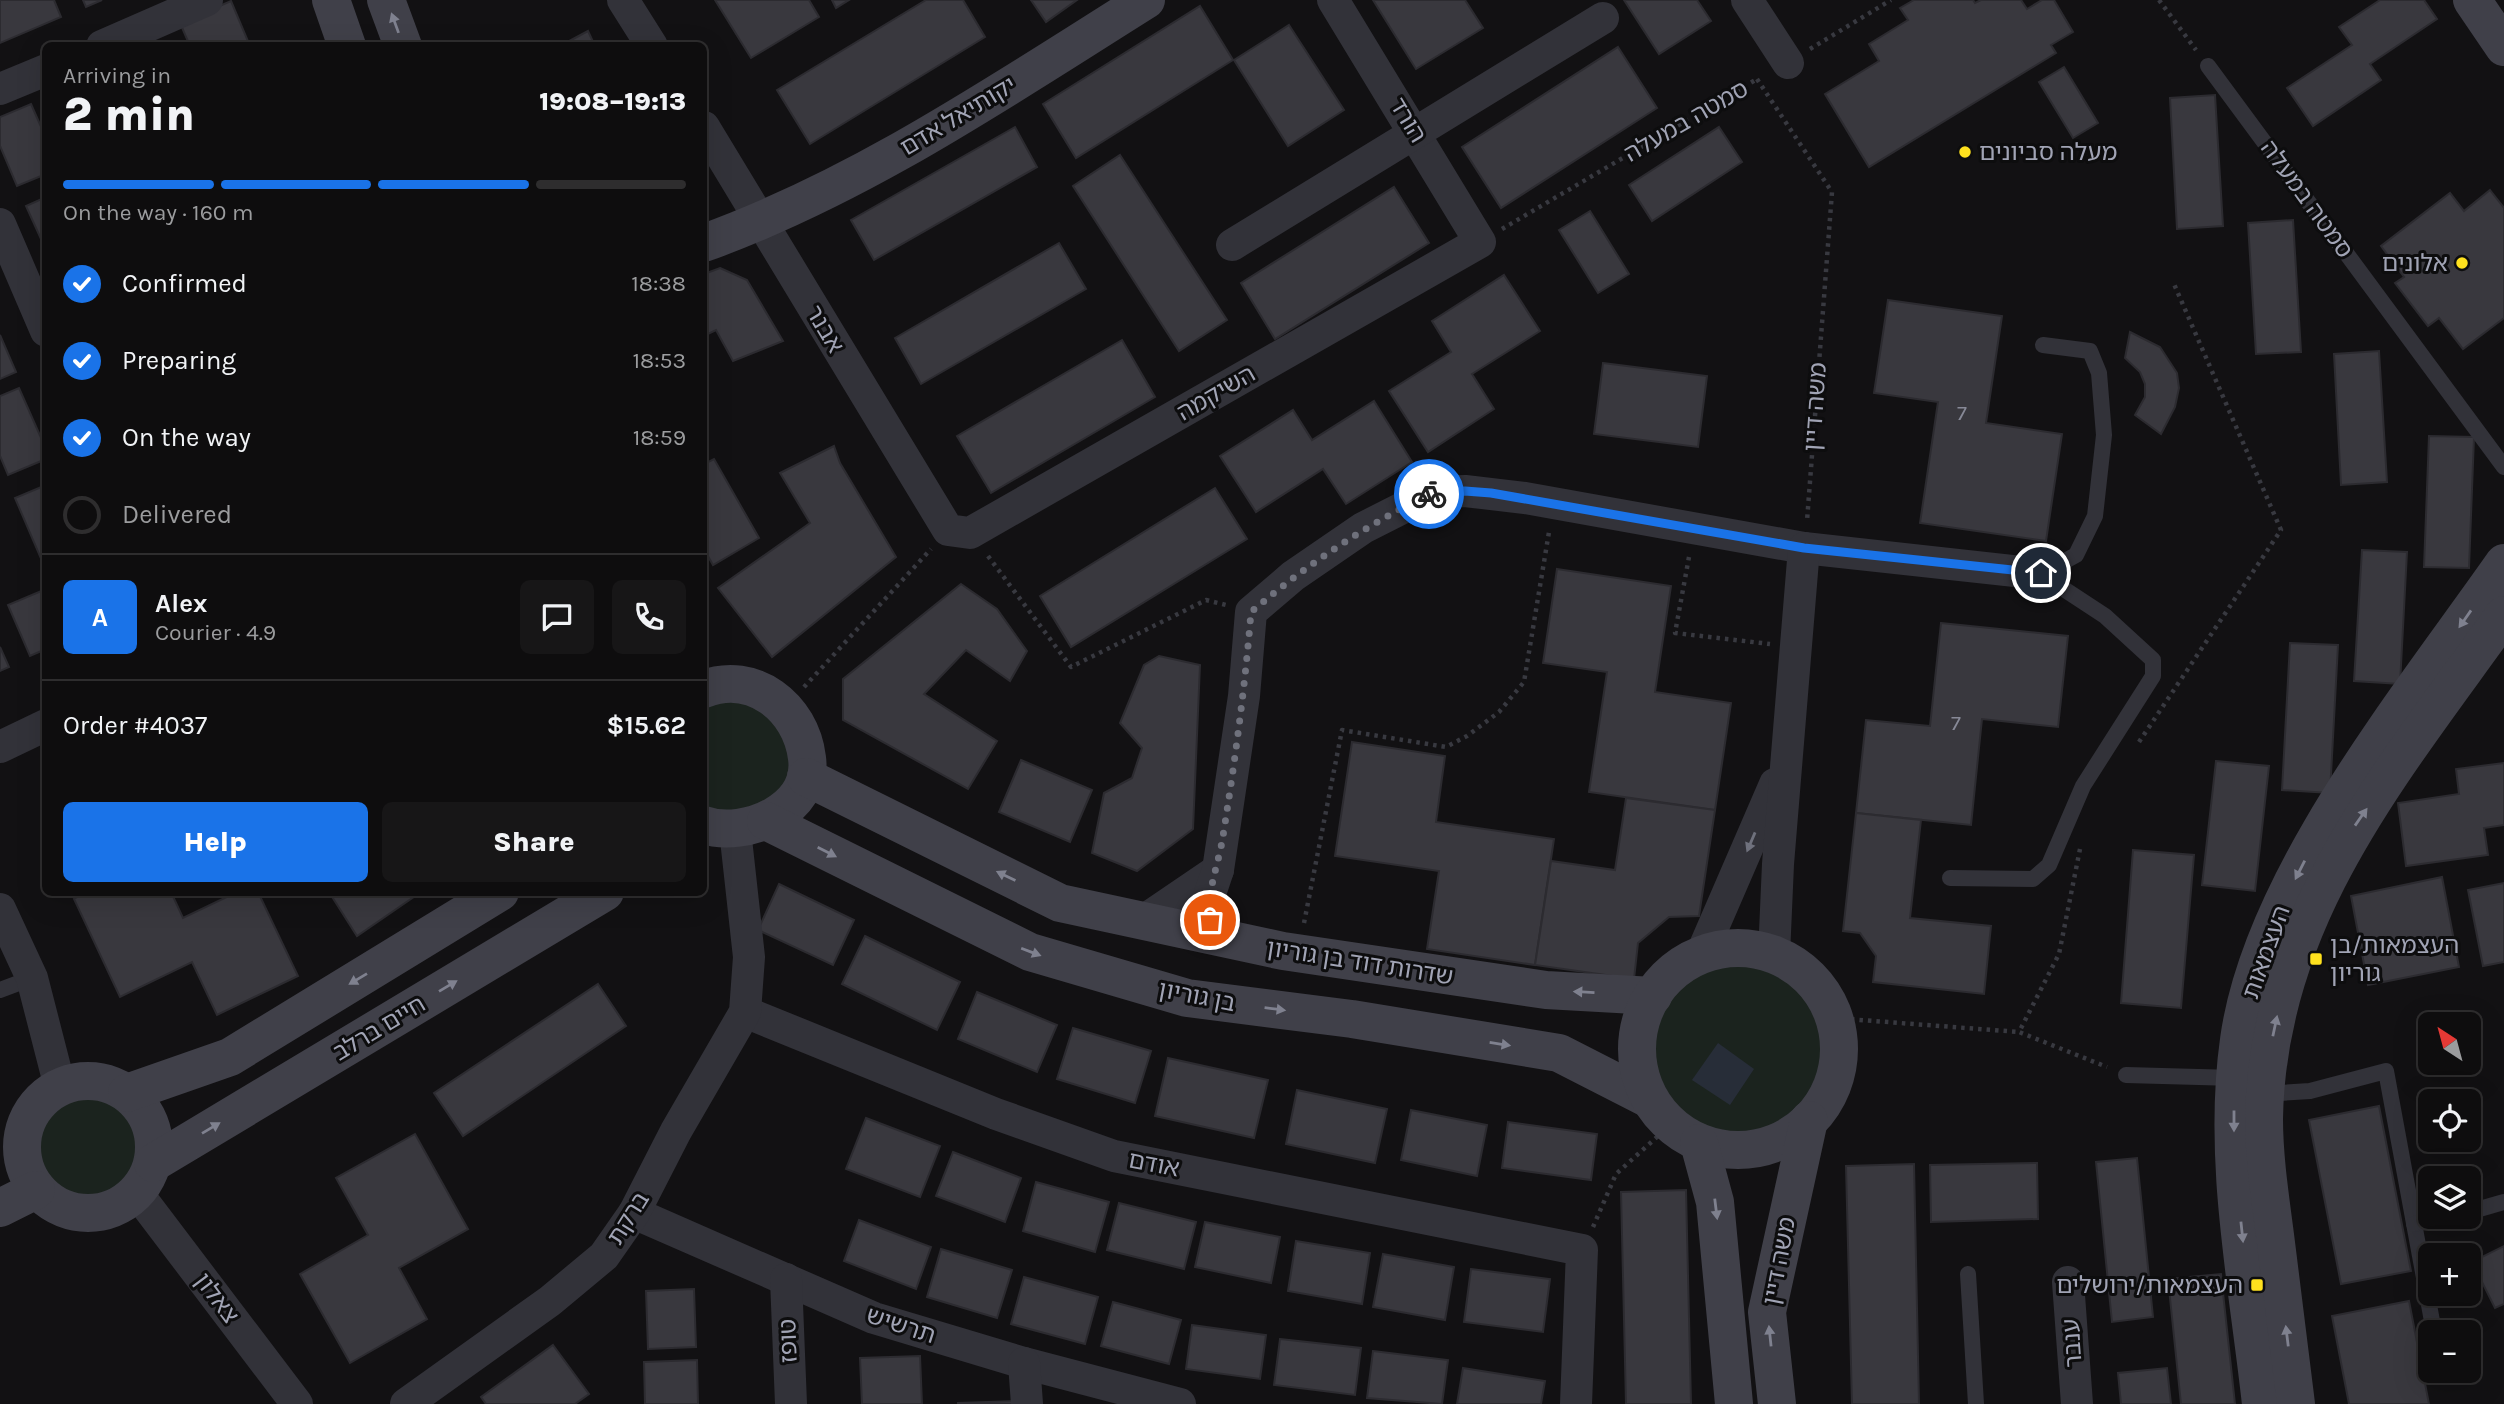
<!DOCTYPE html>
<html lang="en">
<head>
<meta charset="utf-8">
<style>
  body { margin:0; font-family:Karla,"Noto Sans Hebrew",sans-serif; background:#171617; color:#f1f3f6; height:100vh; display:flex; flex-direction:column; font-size:26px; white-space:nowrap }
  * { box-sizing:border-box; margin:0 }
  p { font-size:23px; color:#9b9c9e }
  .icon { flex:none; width:38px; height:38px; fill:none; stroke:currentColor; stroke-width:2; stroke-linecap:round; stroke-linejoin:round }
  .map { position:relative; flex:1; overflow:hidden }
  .details { position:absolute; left:42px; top:42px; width:665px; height:854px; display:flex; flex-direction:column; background:#0e0d0e; border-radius:10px; box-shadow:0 7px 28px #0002,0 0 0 2px #2e2d2e }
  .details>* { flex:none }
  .needle { width:46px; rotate:324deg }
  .buttons { position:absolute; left:2418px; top:1012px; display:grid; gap:14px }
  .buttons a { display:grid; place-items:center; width:63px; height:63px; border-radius:10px; background:#0e0d0e; box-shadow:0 7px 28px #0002,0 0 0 2px #2e2d2e; font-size:35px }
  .pin { position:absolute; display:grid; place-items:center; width:60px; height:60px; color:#fff; margin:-30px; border:4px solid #fff; border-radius:50%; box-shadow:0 2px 7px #0007 }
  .courier { position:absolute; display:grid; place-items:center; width:70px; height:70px; margin:-35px; border:5px solid #1a73e8; border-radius:50%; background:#fff; color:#222; box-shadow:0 2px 9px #0007 }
  .headline em { font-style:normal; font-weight:800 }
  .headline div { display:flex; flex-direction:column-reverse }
  .headline { display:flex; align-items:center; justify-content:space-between; height:119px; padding:0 21px }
  h1 { font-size:46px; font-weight:800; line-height:52px }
  .bar { display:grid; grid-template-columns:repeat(4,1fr); gap:10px 7px; align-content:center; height:84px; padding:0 21px }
  .bar i { height:9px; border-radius:5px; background:#2e2d2e }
  .bar .active { background:#1a73e8 }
  .bar p { grid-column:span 4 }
  .line { display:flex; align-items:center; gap:18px; padding:0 21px; border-top:2px solid #2e2d2e }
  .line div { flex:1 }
  .round { display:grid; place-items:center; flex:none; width:74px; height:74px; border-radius:10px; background:#171617 }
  ol { padding:0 21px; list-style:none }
  li { display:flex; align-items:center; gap:21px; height:77px }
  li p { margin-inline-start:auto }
  li .icon { padding:7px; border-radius:50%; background:#1a73e8; color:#fff; stroke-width:4 }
  li:last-child { color:#9b9c9e }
  li i { width:38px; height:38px; border:4px solid #2e2d2e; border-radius:50% }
  .button { display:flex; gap:14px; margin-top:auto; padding:14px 21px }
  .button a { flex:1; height:80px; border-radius:10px; background:#1a73e8; color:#fff; font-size:28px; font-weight:800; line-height:80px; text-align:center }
  .button a+a { background:#171617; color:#f1f3f6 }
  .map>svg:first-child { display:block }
  .green { fill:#1b231e }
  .water { fill:#272d38 }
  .building { fill:#39383e; stroke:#2c2b30; stroke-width:2 }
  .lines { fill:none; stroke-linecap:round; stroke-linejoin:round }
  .path { stroke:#383940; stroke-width:4.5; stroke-dasharray:3.5 5; stroke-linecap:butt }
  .lane { stroke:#323239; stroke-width:16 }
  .street { stroke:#323239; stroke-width:32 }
  .secondary { stroke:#404049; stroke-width:38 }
  .oneway { fill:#7f818f }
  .oneway2 { fill:#6f717d }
  .done { stroke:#6f717c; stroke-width:7; stroke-dasharray:0 12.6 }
  .route { stroke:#1a73e8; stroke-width:9 }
  .poi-dot { fill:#ffe11e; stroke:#0d0d0e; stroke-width:2.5 }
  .labels { text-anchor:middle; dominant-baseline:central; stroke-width:6; stroke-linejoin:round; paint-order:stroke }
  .number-label { font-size:21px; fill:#878997 }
  .street-label { font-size:24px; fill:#a1a4b5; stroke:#0d0d0e }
  .poi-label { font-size:24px; fill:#a1a4b5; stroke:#0d0d0e; text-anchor:start }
</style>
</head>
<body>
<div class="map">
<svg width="2504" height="1404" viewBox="0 0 2504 1404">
  <rect width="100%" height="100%" fill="#121113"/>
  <g class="green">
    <path d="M719,687L792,724L793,793L704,821V693Z"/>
    <circle cx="1738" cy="1049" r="97"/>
    <circle cx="88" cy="1147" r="63"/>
  </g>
  <path class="water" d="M1718,1043L1754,1069L1730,1105L1692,1080Z"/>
  <g class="building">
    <path d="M0,0H54L61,17L0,43Z"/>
    <path d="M83,0H102L86,7Z"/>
    <path d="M715,0H809L819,17L751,58Z"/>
    <path d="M832,0H849L836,8Z"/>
    <path d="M926,0H963L985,37L810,144L777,90Z"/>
    <path d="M1031,0H1077L1046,22Z"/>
    <path d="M1373,0H1465L1483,28L1416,69Z"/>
    <path d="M1624,0H1697L1711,21L1659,54Z"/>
    <path d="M1914,0H1973L1975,3L1981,0H2021L2027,9L2042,0H2054L2073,32L2051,45L2056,53L1869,167L1825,94L1879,61L1869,44L1908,20L1900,8Z"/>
    <path d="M2380,0H2424L2437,19L2370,64L2381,80L2313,126L2287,88L2352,45L2339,27Z"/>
    <path d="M231,1L250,46H190L180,23Z"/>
    <path d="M1200,6L1233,60L1076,158L1043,104Z"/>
    <path d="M1289,25L1344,110L1288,146L1234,60Z"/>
    <path d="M588,31L595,46H560Z"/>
    <path d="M1618,47L1657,108L1501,208L1462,147Z"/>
    <path d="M2064,67L2098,123L2073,138L2039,82Z"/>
    <path d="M2215,95L2223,226L2177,229L2170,98Z"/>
    <path d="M31,104L46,138V174L17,186L0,146V117Z"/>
    <path d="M1015,127L1037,167L874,260L851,220Z"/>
    <path d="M1719,127L1742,162L1652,221L1629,185Z"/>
    <path d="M1120,155L1227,320L1179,351L1073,186Z"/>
    <path d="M1394,187L1429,243L1275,339L1241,283Z"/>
    <path d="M2490,190L2504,208V318L2463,349L2439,318L2428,326L2395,283L2404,277L2381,246L2450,193L2464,211Z"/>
    <path d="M46,197V250L26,206Z"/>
    <path d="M1590,211L1629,274L1598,293L1559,230Z"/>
    <path d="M2293,220L2301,352L2256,354L2248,223Z"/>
    <path d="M1059,243L1086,289L921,384L895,338Z"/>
    <path d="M720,268L747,280L783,341L733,361L716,330L704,336V274Z"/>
    <path d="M1504,275L1540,331L1472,374L1494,409L1428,452L1389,391L1451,352L1432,321Z"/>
    <path d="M1888,300L2002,316L1986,423L2062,434L2046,541L1920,523L1938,402L1874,393Z"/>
    <path d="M2130,332L2160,347L2177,373L2179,388L2175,407L2161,434L2135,415L2145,397V384L2140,372L2125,358Z"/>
    <path d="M0,335L16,372L0,379Z"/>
    <path d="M1122,340L1155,397L991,493L957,436Z"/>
    <path d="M2379,351L2387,482L2341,485L2334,354Z"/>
    <path d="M1603,363L1707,376L1698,447L1594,434Z"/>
    <path d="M19,388L46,449V459L8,475L0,456V396Z"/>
    <path d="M1374,401L1412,462L1346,504L1323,469L1256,512L1220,456L1293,410L1312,440Z"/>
    <path d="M2429,436L2474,437L2469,568L2424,567Z"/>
    <path d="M834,446L840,463L896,557L772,657L718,588L810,523L780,473Z"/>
    <path d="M714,459L759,538L713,565L704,549V464Z"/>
    <path d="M46,485V559L42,561L15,498Z"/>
    <path d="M1215,488L1247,539L1071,647L1040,596Z"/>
    <path d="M2362,550L2407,552L2400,684L2354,681Z"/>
    <path d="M1557,569L1671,586L1655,692L1731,703L1715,810L1589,792L1607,672L1543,663Z"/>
    <path d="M961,584L997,609L1027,651L1010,681L966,650L924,694L997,741L968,789L843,720V679Z"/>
    <path d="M46,589V649L30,656L8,605Z"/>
    <path d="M1941,623L2068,636L2058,727L1982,719L1971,825L1856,813L1866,720L1930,726Z"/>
    <path d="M2290,643L2338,645L2330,793L2282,790Z"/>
    <path d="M0,647L9,667L0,671Z"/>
    <path d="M1159,656L1200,665L1193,829L1137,871L1092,853L1104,793L1132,778L1142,748L1120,723L1144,665Z"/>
    <path d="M1352,742L1445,756L1436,822L1554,839L1535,965L1427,949L1439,871L1335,856Z"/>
    <path d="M1021,760L1092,790L1070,842L999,812Z"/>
    <path d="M2216,761L2269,766L2255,891L2202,885Z"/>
    <path d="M2504,763V825L2484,828L2488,855L2406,866L2398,803L2459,794L2456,769Z"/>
    <path d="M1626,798L1715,810L1699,916L1669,917L1638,943L1634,979L1535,965L1551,861L1615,870Z"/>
    <path d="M1856,813L1921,820L1910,918L1991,926L1984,994L1873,982L1876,956L1860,933L1843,931Z"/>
    <path d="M2133,850L2194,855L2181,1008L2121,1003Z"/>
    <path d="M2442,877L2459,967L2368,985L2351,896Z"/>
    <path d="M2504,883V962L2483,966L2468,890Z"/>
    <path d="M779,884L854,920L833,965L758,930Z"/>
    <path d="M86,892H171L183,918L237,892H258L298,976L217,1015L192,962L120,997L74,899Z"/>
    <path d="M329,892H421L357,936Z"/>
    <path d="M865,936L960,982L937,1030L842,984Z"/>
    <path d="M598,984L626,1026L463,1136L434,1093Z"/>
    <path d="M977,992L1057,1025L1037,1072L958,1039Z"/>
    <path d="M1073,1028L1151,1051L1135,1103L1057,1079Z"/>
    <path d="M1168,1058L1268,1080L1254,1138L1155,1116Z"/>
    <path d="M1297,1090L1387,1109L1375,1163L1286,1144Z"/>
    <path d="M2379,1106L2411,1271L2341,1284L2309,1120Z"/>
    <path d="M1411,1110L1487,1125L1477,1176L1401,1160Z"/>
    <path d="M866,1118L940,1146L920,1197L846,1169Z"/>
    <path d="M1508,1122L1597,1134L1591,1180L1502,1168Z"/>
    <path d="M415,1134L468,1229L399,1268L427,1319L350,1363L300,1274L368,1235L336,1178Z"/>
    <path d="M953,1152L1021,1178L1005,1222L936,1196Z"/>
    <path d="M2137,1158L2153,1317L2112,1322L2096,1162Z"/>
    <path d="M2037,1163L2038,1219L1931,1222L1930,1165Z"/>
    <path d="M1914,1164L1919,1404H1852L1846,1166Z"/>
    <path d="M1036,1182L1109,1202L1095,1252L1023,1231Z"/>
    <path d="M1686,1190L1691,1404H1626L1621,1192Z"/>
    <path d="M1119,1203L1196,1222L1184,1269L1107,1250Z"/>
    <path d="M859,1220L931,1247L916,1289L844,1261Z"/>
    <path d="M1205,1222L1280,1237L1271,1283L1195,1267Z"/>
    <path d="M1296,1241L1370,1253L1362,1304L1288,1291Z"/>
    <path d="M2504,1246V1304L2495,1308L2472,1262Z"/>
    <path d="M941,1249L1012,1270L997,1318L927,1297Z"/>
    <path d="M1383,1254L1454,1267L1445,1320L1373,1307Z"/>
    <path d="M1471,1269L1550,1279L1543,1332L1464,1322Z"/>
    <path d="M2221,1274L2235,1404H2181L2168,1279Z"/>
    <path d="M1024,1277L1098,1297L1085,1344L1011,1324Z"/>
    <path d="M694,1289L696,1347L648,1349L646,1291Z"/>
    <path d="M2409,1301L2429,1404H2349L2332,1316Z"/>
    <path d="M1113,1302L1181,1320L1169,1364L1101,1346Z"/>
    <path d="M1192,1325L1266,1335L1260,1379L1186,1369Z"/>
    <path d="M1280,1339L1361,1348L1355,1395L1274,1385Z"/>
    <path d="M553,1345L589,1394L575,1404H486L481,1397Z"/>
    <path d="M1373,1351L1448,1360L1442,1404L1367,1398Z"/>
    <path d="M920,1356L922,1404H862L860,1358Z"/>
    <path d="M697,1360L698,1404H645L644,1362Z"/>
    <path d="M1463,1368L1545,1381L1541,1404H1457Z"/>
    <path d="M2167,1368L2171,1404H2121L2118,1373Z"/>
    <path d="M1019,1401V1404H958V1403Z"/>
  </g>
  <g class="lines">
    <g class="path">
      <path d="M2159,0L2196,50"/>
      <path d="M1810,49L1891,0"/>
      <path d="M1757,79L1832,192L1807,521"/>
      <path d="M1502,229L1757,79"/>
      <path d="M988,556L1071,667L1206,600L1226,605"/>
      <path d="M1689,557L1675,633L1770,644"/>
      <path d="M804,687L931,549"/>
      <path d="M2139,742L2281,530L2174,284"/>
      <path d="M2080,849L2059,954L2019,1032L2107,1067"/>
      <path d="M1304,923L1342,730L1446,747L1467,736L1499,712L1524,682L1549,532"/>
      <path d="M1834,1018L2019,1032"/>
      <path d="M1593,1227L1616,1174L1668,1127"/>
    </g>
    <g class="lane">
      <path d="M2208,66L2504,467"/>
      <path d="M1950,878L2033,879L2049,865L2083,786L2153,676V660L2105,616L2041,574L2076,555L2095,516L2104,435L2099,373L2090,351L2043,345"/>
      <path d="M0,990L32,978"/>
      <path d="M2126,1075L2235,1078"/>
      <path d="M2265,1094L2310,1091L2386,1071L2434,1332"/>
      <path d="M2469,1212L2504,1202"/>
      <path d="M2414,1224L2453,1216"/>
      <path d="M1968,1274L1976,1404"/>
    </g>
    <g class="street">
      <path d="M623,0L652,46"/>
      <path d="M1747,0L1788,63"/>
      <path d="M102,46L207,0"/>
      <path d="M0,89L46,70"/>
      <path d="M704,127L948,530L970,533L1480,242L1333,0"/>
      <path d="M0,224L46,331"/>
      <path d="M1232,245L1603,18"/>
      <path d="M0,747L46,725"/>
      <path d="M0,909L32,978L60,1087"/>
      <path d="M1143,921L1218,870"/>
      <path d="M1213,937L1207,903L1218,870L1244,696L1251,612L1293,576L1363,528L1434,492L1465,491L1525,498L1804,548L2041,574"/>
      <path d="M1701,955L1775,784"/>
      <path d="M1774,955L1778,864L1804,548"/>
      <path d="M745,1012L996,1114L1114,1156L1582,1250L1576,1404"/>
      <path d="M137,1193L297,1404"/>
      <path d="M634,1213L874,1318L1024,1363L1180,1404"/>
      <path d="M786,1279L791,1404"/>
      <path d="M2068,1282L2077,1404"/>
      <path d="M1024,1363L1027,1404"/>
      <path d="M406,1404L550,1301L604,1256L634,1213L676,1131L745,1012L749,957L735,830"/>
    </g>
    <g class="secondary">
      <path d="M331,0L347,46"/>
      <path d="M386,0L403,46"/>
      <path d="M2472,0L2504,47"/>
      <path d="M704,243C862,186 1004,89 1146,0"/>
      <path d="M704,689C753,670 801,707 807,758C814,810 745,839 704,825"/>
      <path d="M806,777L1060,903L1283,951L1546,990L1653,996"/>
      <path d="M766,821L1030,952L1187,998L1352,1019L1559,1053L1649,1099"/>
      <circle cx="1738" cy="1049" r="101"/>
      <circle cx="88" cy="1147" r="66"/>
      <path d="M127,1093L230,1057L500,892"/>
      <path d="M1699,1143L1715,1202L1734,1404"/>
      <path d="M153,1163L605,892"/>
      <path d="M0,1208L36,1190"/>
      <path d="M1777,1404L1767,1312L1809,1120"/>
      <path d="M2261,1404C2248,1285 2222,1160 2239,1040C2261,878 2411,696 2504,563"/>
      <path d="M2296,1404C2289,1348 2282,1292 2275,1235C2270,1197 2264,1157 2264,1119C2267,917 2393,771 2504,615"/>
    </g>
  </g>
  <defs><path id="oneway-solid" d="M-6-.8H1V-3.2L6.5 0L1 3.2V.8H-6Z" transform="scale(1.75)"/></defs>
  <g class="oneway">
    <use href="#oneway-solid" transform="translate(395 23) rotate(-110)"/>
    <use href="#oneway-solid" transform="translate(2465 619) rotate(125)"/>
    <use href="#oneway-solid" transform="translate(2361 817) rotate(-55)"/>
    <use href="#oneway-solid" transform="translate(827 852) rotate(27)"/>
    <use href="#oneway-solid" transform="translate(2300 870) rotate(117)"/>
    <use href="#oneway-solid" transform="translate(1006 876) rotate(-154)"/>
    <use href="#oneway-solid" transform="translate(1031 952) rotate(21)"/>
    <use href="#oneway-solid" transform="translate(358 979) rotate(149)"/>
    <use href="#oneway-solid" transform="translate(448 986) rotate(-31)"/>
    <use href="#oneway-solid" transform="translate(1584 992) rotate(-177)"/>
    <use href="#oneway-solid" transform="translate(1275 1009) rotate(7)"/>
    <use href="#oneway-solid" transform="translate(2275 1026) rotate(-78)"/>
    <use href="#oneway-solid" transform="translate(1500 1044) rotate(9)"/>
    <use href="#oneway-solid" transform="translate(2234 1121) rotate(90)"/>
    <use href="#oneway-solid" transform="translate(211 1128) rotate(-31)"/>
    <use href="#oneway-solid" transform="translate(1716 1209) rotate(83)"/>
    <use href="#oneway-solid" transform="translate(2242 1232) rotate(84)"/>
    <use href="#oneway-solid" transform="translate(1770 1336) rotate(-96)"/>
    <use href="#oneway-solid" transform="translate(2287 1336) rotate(-97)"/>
  </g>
  <use class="oneway2" href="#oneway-solid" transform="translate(1751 842) rotate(113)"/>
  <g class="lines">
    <path class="done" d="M1210,920C1206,893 1219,863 1223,836C1235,761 1245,687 1251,612C1309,563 1362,528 1429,494"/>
    <path class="route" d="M1429,494L1465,491L1491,493L1804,548L2041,573"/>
  </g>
  <g class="poi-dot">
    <circle cx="1965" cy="152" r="7"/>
    <circle cx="2462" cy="263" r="7"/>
    <rect x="2309" y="952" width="14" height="14" rx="3.5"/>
    <rect x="2250" y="1278" width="14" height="14" rx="3.5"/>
  </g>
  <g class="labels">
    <g class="number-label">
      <text x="1962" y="413">7</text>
      <text x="1956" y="723">7</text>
    </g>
    <g class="street-label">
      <text transform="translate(958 116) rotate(-31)">יקותיאל אדם</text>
      <text transform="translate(1408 120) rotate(59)">הורד</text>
      <text transform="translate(1686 121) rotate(-30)">סמטה במעלה</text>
      <text transform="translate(2307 199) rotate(54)">סמטה במעלה</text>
      <text transform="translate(825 329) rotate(59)">אבנר</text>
      <text transform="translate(1216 393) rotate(-30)">השיקמה</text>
      <text transform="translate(1815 407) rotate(-86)">משה דיין</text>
      <text transform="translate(2266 952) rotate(-70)">העצמאות</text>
      <text transform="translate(1360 962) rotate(9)">שדרות דוד בן גוריון</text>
      <text transform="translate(1197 996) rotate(11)">בן גוריון</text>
      <text transform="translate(379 1028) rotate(-31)">חיים ברלב</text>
      <text transform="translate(1154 1164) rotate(11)">אודם</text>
      <text transform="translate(628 1218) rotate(-58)">ברקת</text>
      <text transform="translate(1779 1261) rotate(-79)">משה דיין</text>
      <text transform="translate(217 1298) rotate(53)">צאלון</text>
      <text transform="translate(901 1325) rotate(18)">תרשיש</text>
      <text transform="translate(788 1341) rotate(-92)">טופז</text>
      <text transform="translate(2072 1343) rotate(-94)">ענבר</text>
    </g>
    <g class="poi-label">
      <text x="1979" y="152">מעלה סביונים</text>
      <text x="2448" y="263" text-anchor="end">אלונים</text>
      <text x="2330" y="945">העצמאות/בן<tspan x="2330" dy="28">גוריון</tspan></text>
      <text x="2243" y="1285" text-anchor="end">העצמאות/ירושלים</text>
    </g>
  </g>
</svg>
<div class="buttons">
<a><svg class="needle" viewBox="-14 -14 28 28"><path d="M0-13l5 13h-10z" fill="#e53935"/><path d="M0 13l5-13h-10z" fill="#9b9c9e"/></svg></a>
<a><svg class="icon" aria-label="locate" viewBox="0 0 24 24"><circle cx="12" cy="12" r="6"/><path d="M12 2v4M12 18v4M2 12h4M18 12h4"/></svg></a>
<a><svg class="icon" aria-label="layers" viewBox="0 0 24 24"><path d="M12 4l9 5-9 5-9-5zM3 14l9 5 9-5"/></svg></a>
<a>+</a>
<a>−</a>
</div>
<div class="pin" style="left:1210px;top:920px;background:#ea580c"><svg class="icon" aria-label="bag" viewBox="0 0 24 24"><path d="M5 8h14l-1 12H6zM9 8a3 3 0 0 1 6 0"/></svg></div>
<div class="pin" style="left:2041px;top:573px;background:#1f2937"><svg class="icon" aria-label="home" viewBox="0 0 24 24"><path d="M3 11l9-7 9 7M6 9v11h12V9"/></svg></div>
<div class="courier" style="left:1429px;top:494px"><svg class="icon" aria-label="bike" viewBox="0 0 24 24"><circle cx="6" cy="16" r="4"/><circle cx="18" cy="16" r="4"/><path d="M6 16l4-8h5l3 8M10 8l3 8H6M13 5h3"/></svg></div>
<section class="details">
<div class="headline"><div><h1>2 min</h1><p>Arriving in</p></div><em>19:08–19:13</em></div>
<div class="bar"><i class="active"></i><i class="active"></i><i class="active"></i><i></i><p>On the way · 160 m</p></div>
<ol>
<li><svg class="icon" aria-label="check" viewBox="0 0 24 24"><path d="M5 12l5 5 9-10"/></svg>Confirmed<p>18:38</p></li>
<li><svg class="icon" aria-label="check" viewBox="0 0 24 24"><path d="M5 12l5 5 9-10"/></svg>Preparing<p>18:53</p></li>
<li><svg class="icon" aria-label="check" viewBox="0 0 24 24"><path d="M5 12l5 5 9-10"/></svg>On the way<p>18:59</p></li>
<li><i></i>Delivered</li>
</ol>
<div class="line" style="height:126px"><b class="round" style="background:#1a73e8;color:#fff">A</b><div><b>Alex</b><p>Courier · 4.9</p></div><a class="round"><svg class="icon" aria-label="chat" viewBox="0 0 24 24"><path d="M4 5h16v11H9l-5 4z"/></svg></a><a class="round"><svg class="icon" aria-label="phone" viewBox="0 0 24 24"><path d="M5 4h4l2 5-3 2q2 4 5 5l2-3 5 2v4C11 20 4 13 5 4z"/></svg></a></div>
<div class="line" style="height:91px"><div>Order #4037</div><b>$15.62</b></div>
<div class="button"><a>Help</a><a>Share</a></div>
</section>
</div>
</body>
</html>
